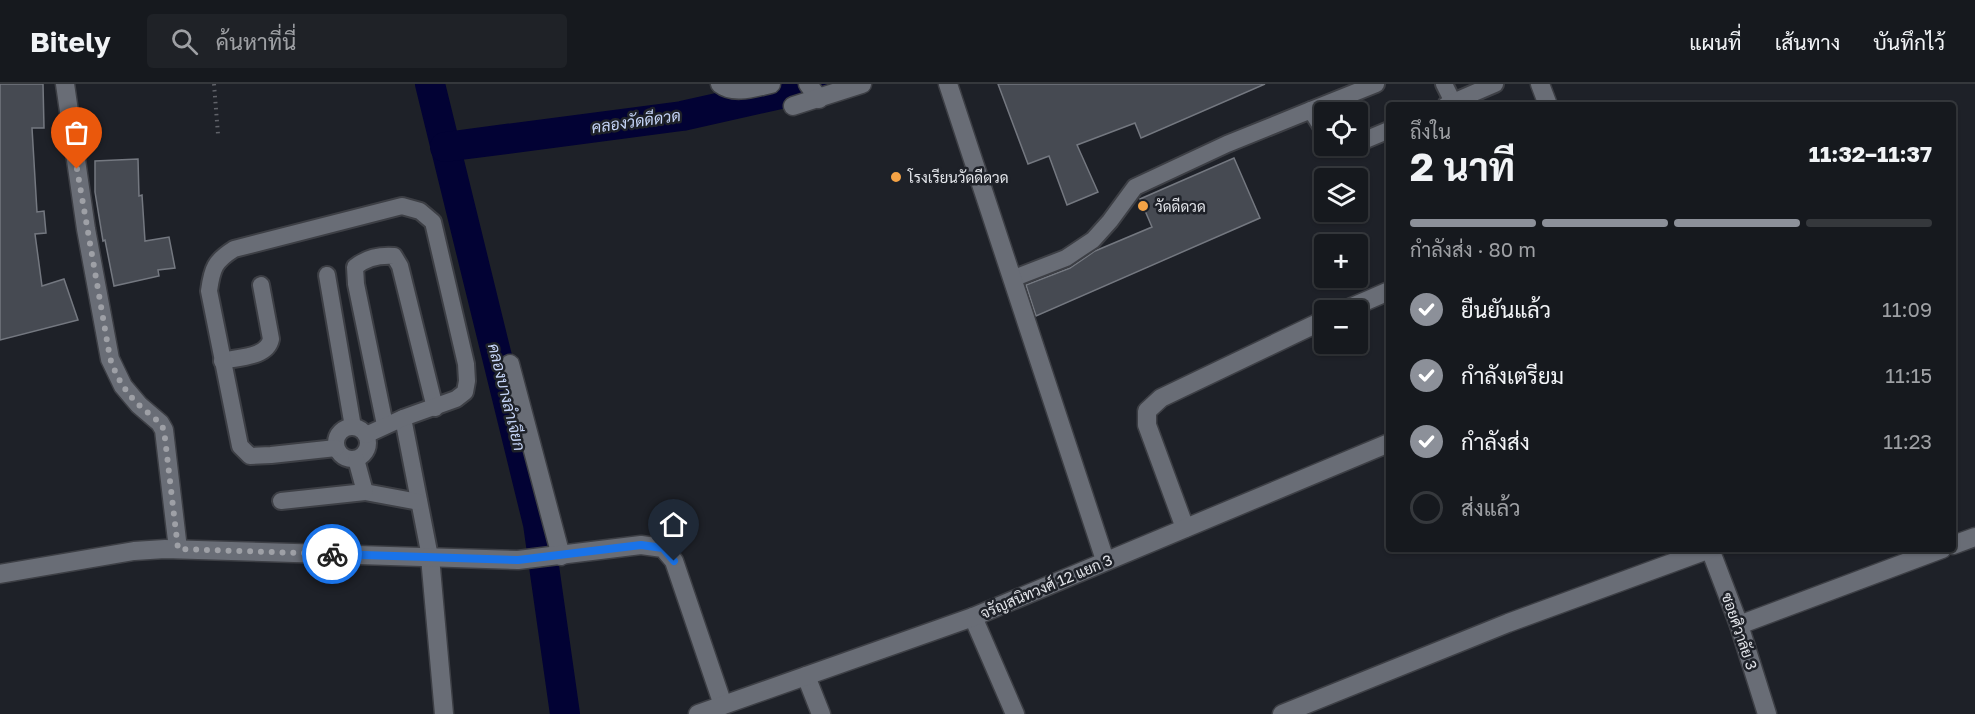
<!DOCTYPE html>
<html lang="th">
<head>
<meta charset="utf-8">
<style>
  body { margin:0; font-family:"Golos Text",Sarabun,sans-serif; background:#1f2227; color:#f1f3f6; height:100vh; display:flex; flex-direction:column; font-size:22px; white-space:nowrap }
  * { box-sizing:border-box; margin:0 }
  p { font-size:20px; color:#9ea0a4 }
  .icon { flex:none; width:33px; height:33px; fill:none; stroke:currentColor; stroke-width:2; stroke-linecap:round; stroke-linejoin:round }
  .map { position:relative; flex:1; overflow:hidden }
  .drawer { position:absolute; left:1386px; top:18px; width:570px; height:450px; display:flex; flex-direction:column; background:#16191e; border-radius:6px; box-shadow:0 2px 4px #0004,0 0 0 2px #35383c }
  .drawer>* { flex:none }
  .fabs { position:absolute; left:1314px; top:18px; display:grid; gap:12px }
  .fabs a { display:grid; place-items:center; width:54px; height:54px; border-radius:6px; background:#16191e; box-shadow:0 2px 4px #0004,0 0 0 2px #35383c; font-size:30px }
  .pin { position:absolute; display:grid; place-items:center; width:51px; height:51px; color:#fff; margin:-62px -26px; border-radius:50% 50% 50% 0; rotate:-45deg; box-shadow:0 0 6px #0007 }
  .pin .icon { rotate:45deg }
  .courier { position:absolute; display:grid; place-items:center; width:60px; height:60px; margin:-30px; border:4px solid #1a73e8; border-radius:50%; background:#fff; color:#222; box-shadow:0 2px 8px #0007 }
  .summary em { font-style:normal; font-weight:700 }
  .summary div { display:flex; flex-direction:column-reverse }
  .summary { display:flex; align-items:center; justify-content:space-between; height:102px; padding:0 24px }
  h1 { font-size:39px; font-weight:700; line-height:45px }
  .bar { display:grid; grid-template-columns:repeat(4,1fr); gap:9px 6px; align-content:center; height:72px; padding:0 24px }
  .bar i { height:8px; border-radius:4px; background:#35383c }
  .bar .active { background:#8c9099 }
  .bar p { grid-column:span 4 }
  ol { padding:0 24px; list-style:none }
  li { display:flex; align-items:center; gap:18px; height:66px }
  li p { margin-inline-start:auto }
  li .icon { padding:6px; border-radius:50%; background:#8c9099; color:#fff; stroke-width:4 }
  li:last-child { color:#9ea0a4 }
  li i { width:33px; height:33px; border:3px solid #35383c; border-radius:50% }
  header { display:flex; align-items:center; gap:36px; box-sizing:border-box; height:84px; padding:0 30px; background:#16191e; border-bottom:2px solid #35383c }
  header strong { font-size:28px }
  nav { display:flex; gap:33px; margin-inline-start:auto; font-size:21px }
  .search { width:420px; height:54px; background:#1f2227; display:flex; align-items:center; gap:15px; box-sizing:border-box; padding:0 21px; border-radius:6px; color:#9ea0a4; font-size:22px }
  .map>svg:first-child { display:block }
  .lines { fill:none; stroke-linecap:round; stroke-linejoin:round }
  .canal { stroke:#020234; stroke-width:30 }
  .building { fill:#464a52; stroke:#747880; stroke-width:1.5 }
  .service-casing { stroke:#3d3f45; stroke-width:20 }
  .minor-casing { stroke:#3d3f45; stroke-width:21 }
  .path { stroke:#606269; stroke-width:4; stroke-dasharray:1.5 4.5; stroke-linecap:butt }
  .service { stroke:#696d76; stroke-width:16 }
  .minor { stroke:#696d76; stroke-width:18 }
  .done { stroke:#9ea0a6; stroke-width:6; stroke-dasharray:0 10.8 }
  .route { stroke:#1a73e8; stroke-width:8 }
  .poi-dot { fill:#f5a345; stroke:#1e2128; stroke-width:2 }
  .labels { text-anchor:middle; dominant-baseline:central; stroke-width:5; stroke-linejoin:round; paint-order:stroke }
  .poi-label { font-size:15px; fill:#e3e5ea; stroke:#1e2128; text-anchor:start }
  .street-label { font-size:15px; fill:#e3e5ea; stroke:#1e2128 }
  .water-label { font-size:16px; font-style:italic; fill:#c5d4f7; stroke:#1e2128 }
</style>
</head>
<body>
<header>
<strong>Bitely</strong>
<div class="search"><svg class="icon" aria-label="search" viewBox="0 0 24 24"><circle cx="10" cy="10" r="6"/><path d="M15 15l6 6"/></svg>ค้นหาที่นี่</div>
<nav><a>แผนที่</a><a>เส้นทาง</a><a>บันทึกไว้</a></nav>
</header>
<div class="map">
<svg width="1975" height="630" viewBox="0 0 1975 630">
  <rect width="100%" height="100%" fill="#1e2128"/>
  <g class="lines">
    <g class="canal">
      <path d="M430,0L538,440L565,630"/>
      <path d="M445,63L682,32L825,0"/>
    </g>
  </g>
  <g class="building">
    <path d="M0,0H43L44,44H32L37,128L44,127L46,149L35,150L42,202L64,195L78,236L0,256Z"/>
    <path d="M998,0H1265L1141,54L1135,39L1077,61L1098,108L1067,121L1049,72L1028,80Z"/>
    <path d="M1234,74L1260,134L1036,232L1026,201L1070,184L1095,167L1152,143L1140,115Z"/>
    <path d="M138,75L139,112L142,111L145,157L169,153L175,184L158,186L159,192L114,202L105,156L103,157L95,108V77Z"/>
  </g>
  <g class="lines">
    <defs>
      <g id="service">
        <path d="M1444,0L1453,18"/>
        <path d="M1446,21L1495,0"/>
        <path d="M1311,26L1376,0"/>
        <path d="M1358,59L1389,46"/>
        <path d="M1338,62H1353"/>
        <path d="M327,191L353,343"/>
        <path d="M1012,195L1066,174L1093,156L1110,137L1135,103L1227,60L1311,26L1324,47"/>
        <path d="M222,277C238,273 267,274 271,255L261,201"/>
        <path d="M403,334L430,473"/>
        <path d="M385,341L356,200L355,183C366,174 380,171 394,172L400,182L435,324"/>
        <circle cx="352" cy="359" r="16"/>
        <path d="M336,364L271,371L250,372L240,362L209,207C212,184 215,177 234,165L402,122L420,127L433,138L466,280L467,297L465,308L456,315L403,334L366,351"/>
        <path d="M365,408L419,418"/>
        <path d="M281,417L365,408L356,375"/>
      </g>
      <g id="minor">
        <path d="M65,0L86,145L110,275L123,302L139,321L160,339L164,346L178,465"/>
        <path d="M720,0C734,11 756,3 771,0"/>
        <path d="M808,0L819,15"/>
        <path d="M948,0L1105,476"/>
        <path d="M1540,0L1548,21"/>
        <path d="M793,22L862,0"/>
        <path d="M1345,226L1389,207"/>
        <path d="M510,280L561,472"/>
        <path d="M1185,444L1147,341V327L1161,314L1324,236"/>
        <path d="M1953,461L1975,453"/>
        <path d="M1710,465L1739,541L1767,630"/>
        <path d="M430,473L444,630"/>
        <path d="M0,490L134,467L165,465L518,476L641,461L663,464L674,477L723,621"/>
        <path d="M973,533L1015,630"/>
        <path d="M1739,541L1942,465"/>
        <path d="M806,592L821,630"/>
        <path d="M698,630L973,533L1389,359"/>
        <path d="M1282,630L1508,539L1710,465"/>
      </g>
    </defs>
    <use href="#service" class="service-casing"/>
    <use href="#minor" class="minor-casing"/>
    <path class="path" d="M214,0L218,50"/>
    <use href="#service" class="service"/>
    <use href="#minor" class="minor"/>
  </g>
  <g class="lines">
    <path class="done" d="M77,85L110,274C116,292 124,306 137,319C146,329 158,334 164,346L178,465L332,470"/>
    <path class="route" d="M332,470L518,476L641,461L663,464L674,477"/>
  </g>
  <g class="poi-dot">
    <circle cx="896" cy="93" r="6"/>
    <circle cx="1143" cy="122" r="6"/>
  </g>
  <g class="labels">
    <g class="poi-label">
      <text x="908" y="93">โรงเรียนวัดดีดวด</text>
      <text x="1155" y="122">วัดดีดวด</text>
    </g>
    <g class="street-label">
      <text transform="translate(1046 502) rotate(-23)">จรัญสนิทวงศ์ 12 แยก 3</text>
      <text transform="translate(1740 547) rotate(71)">ซอยศิวาลัย 3</text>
    </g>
    <g class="water-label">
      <text transform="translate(636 37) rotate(-8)">คลองวัดดีดวด</text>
      <text transform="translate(507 313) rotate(76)">คลองบางลำเจียก</text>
    </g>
  </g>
</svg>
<div class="fabs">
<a><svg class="icon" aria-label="locate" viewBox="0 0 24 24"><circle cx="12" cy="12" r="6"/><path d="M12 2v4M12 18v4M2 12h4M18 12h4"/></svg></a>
<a><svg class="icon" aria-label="layers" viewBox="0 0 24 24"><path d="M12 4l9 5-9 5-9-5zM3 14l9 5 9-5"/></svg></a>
<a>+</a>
<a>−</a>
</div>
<div class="pin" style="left:77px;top:85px;background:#ea580c"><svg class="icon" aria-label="bag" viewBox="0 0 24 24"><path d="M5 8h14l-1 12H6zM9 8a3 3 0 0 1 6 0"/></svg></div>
<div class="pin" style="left:674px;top:477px;background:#1f2937"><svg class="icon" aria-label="home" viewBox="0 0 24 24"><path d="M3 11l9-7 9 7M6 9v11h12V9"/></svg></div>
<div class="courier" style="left:332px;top:470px"><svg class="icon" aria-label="bike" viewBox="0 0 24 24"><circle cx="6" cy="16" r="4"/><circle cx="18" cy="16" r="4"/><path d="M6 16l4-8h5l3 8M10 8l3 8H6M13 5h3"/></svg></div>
<section class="drawer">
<div class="summary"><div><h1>2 นาที</h1><p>ถึงใน</p></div><em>11:32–11:37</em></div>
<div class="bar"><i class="active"></i><i class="active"></i><i class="active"></i><i></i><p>กำลังส่ง · 80 m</p></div>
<ol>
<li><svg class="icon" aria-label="check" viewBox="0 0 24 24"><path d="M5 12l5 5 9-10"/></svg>ยืนยันแล้ว<p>11:09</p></li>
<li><svg class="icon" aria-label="check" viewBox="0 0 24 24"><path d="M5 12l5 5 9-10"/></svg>กำลังเตรียม<p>11:15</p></li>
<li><svg class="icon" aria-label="check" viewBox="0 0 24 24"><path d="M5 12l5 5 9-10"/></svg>กำลังส่ง<p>11:23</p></li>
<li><i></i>ส่งแล้ว</li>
</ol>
</section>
</div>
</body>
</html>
